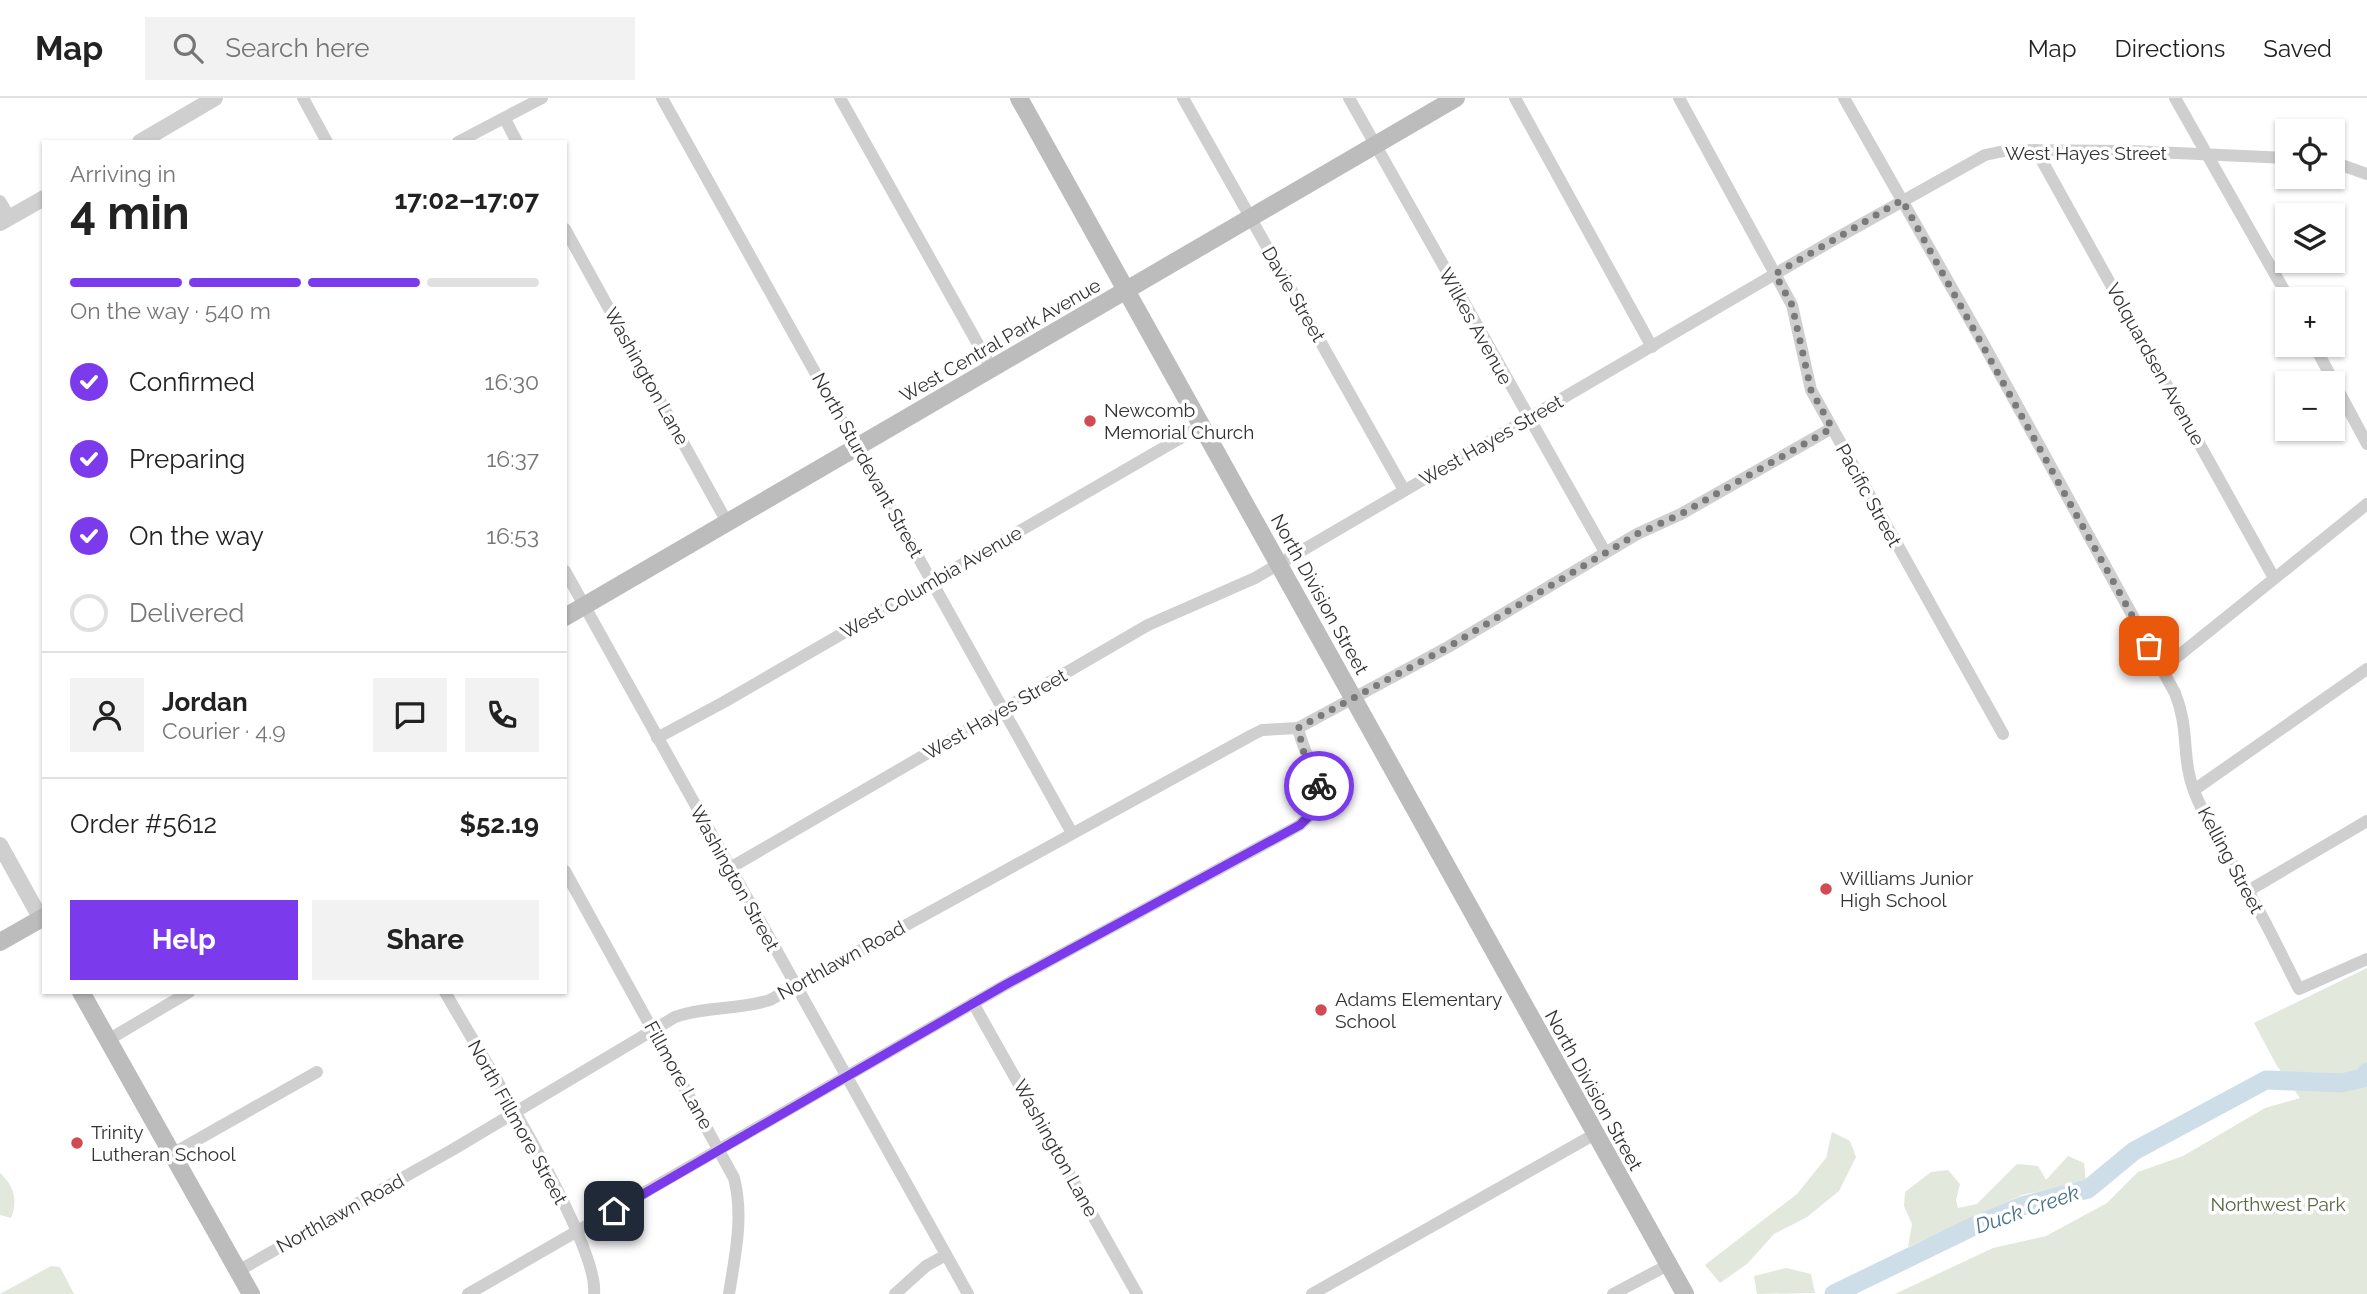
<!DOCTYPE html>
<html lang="en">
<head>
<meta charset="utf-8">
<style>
  body { margin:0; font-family:Raleway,sans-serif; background:#f2f2f2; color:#222; height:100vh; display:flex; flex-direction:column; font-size:26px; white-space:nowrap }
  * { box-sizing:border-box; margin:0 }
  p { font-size:23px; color:#767676 }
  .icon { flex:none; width:38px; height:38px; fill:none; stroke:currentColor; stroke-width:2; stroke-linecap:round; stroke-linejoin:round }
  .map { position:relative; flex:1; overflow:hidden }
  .details { position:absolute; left:42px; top:42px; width:525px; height:854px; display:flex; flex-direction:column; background:#fff; border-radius:0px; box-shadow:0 2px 5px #0004 }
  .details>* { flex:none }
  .fabs { position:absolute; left:2275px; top:21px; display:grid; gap:14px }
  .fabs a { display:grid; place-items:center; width:70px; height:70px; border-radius:0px; background:#fff; box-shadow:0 2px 5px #0004; font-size:35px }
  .pin { position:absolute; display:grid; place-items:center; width:60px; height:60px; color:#fff; margin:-30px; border-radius:14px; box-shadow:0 4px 10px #0006 }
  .courier { position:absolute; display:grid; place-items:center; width:70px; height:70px; margin:-35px; border:5px solid #7c3aed; border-radius:50%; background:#fff; color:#222; box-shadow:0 2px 9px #0007 }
  .overview em { font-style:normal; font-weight:700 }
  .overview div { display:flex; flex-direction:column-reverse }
  .overview { display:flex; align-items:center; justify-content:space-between; height:119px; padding:0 28px }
  h1 { font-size:46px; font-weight:700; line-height:52px }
  .bar { display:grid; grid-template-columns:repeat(4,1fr); gap:10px 7px; align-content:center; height:84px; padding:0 28px }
  .bar i { height:9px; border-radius:5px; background:#e0e0e0 }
  .bar .on { background:#7c3aed }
  .bar p { grid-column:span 4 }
  .line { display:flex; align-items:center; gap:18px; padding:0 28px; border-top:2px solid #e0e0e0 }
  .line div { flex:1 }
  .round { display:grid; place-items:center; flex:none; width:74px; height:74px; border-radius:0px; background:#f2f2f2 }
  ol { padding:0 28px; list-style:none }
  li { display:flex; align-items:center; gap:21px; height:77px }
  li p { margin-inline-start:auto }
  li .icon { padding:7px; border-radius:50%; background:#7c3aed; color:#fff; stroke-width:4 }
  li:last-child { color:#767676 }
  li i { width:38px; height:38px; border:4px solid #e0e0e0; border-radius:50% }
  .button { display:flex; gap:14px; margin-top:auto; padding:14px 28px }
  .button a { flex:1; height:80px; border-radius:0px; background:#7c3aed; color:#fff; font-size:28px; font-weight:700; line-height:80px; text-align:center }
  .button a+a { background:#f2f2f2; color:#222 }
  header { display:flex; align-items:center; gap:42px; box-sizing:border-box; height:98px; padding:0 35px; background:#fff; border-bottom:2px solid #e0e0e0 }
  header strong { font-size:33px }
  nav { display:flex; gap:38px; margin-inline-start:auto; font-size:24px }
  .search { width:490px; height:63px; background:#f2f2f2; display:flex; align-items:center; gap:18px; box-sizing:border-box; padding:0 24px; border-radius:0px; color:#767676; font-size:26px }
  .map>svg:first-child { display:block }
  .green { fill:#e2e8dc }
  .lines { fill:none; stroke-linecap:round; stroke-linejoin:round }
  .river { stroke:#cedee8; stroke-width:19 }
  .minor { stroke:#cfcfcf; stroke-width:12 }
  .tertiary { stroke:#cfcfcf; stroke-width:16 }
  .secondary { stroke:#bcbcbc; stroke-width:18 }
  .done { stroke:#7a7a7a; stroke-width:7; stroke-dasharray:0 12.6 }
  .route { stroke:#7c3aed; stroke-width:9 }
  .poi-dot { fill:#d14b55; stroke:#fff; stroke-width:2.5 }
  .labels { text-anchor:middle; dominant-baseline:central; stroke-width:7; stroke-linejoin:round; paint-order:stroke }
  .street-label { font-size:19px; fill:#323232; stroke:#fff }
  .poi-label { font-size:19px; fill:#323232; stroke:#fff; text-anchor:start }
  .park-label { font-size:19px; fill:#556944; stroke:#fff }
  .water-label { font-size:21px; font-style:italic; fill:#48718b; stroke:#fff }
</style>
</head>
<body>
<header>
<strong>Map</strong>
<div class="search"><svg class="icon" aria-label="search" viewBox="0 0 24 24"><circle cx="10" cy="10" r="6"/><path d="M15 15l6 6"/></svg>Search here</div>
<nav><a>Map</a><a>Directions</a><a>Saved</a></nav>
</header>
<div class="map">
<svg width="2367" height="1196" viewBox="0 0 2367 1196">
  <rect width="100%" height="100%" fill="#fff"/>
  <g class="green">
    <path d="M2367,870V1196H1895L1993,1150L2046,1138L2107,1105L2138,1074L2183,1058L2265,1010L2300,1000L2277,968L2254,925Z"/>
    <path d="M1832,1034L1850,1043L1856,1059L1839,1093L1807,1119L1774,1136L1747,1166L1720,1185L1705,1167L1797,1096L1826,1060Z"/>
    <path d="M2068,1058L2084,1065L2086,1084L2022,1097L1908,1149L1912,1126L1904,1108L1905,1094L1931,1074L1948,1072L1960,1086L1956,1102L1958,1110L1977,1106L2017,1066L2038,1068L2046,1082Z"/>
    <path d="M0,1075C14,1088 18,1102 11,1120L0,1117Z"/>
    <path d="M51,1168L60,1169L74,1196H0Z"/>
    <path d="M1786,1170L1811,1176L1815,1195L1757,1196L1754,1178Z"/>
  </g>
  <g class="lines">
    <path class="river" d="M1834,1196L1974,1128L2022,1108L2088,1091L2134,1053L2266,982L2342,985L2363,980L2367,974"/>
    <g class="minor">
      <path d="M303,0L327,44"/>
      <path d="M662,0L1072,735"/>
      <path d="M840,0L992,271"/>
      <path d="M1183,0L1404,392"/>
      <path d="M1349,0L1605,454"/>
      <path d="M1515,0L1652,249"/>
      <path d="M1679,0L1792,207L1811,292L2003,636"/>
      <path d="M1844,0L1983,245L2175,595C2190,632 2181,659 2194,693C2208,728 2229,759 2247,791C2266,824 2282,858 2299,891L2367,861"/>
      <path d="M2175,0L2289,201"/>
      <path d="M505,21L517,44"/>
      <path d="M458,44L542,0"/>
      <path d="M2036,52L2274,480"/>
      <path d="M2333,64L2367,76"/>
      <path d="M0,103L10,120"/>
      <path d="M565,131L728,426"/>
      <path d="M2314,247L2367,346"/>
      <path d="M565,473L968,1196"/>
      <path d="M2162,571L2367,406"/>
      <path d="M657,640L724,604L1203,327"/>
      <path d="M2194,692L2367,571"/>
      <path d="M730,770L1148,527L1255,480L1835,141L1985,57L2009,52L2132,53L2287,60"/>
      <path d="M565,773L734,1080C744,1119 735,1157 729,1196"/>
      <path d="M2248,793L2367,723"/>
      <path d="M445,894C476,949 600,1145 594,1196"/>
      <path d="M973,905L1137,1196"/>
      <path d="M108,942L189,894"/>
      <path d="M172,1056L317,974"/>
      <path d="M238,1173L452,1052L675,919C706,908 739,912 770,902L1252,637L1262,632L1298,630L1448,549L1637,436L1681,416L1832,330"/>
      <path d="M468,1196L1005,887L1300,727L1320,707C1320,679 1304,657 1298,630"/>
      <path d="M895,1196L926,1168L946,1157"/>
      <path d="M1312,1196L1595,1036"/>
      <path d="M1613,1196L1668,1167"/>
    </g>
    <g class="tertiary">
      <path d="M140,44L215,0"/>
      <path d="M0,125L44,100"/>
      <path d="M0,747L41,821"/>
    </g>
    <g class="secondary">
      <path d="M1019,0L1685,1196"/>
      <path d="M565,519L1456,0"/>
      <path d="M0,844L44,819"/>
      <path d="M81,894L251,1196"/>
    </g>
  </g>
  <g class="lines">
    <path class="done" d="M1319,688L1304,655L1298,630L1448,549L1637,436L1681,416L1832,330L1811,292L1792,207L1775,176L1902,102L2149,548"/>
    <path class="route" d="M614,1113L1005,887L1300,727L1320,707L1319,688"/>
  </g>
  <g class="poi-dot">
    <circle cx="1090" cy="323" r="7"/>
    <circle cx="1826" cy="791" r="7"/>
    <circle cx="1321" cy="912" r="7"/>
    <circle cx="77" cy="1045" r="7"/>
  </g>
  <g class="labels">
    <g class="street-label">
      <text x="2086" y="55">West Hayes Street</text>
      <text transform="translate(1294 196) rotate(60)">Davie Street</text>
      <text transform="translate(1476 228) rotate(61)">Wilkes Avenue</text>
      <text transform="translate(1000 242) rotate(-30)">West Central Park Avenue</text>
      <text transform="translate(2156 266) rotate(61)">Volquardsen Avenue</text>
      <text transform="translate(647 278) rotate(61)">Washington Lane</text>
      <text transform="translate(1491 342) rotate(-30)">West Hayes Street</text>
      <text transform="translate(868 367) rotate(61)">North Sturdevant Street</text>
      <text transform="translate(1869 397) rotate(61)">Pacific Street</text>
      <text transform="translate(931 484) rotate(-30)">West Columbia Avenue</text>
      <text transform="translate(1320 496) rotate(61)">North Division Street</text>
      <text transform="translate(995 616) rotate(-30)">West Hayes Street</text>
      <text transform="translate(2231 762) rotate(62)">Kelling Street</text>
      <text transform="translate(735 780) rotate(61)">Washington Street</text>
      <text transform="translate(841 862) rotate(-29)">Northlawn Road</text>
      <text transform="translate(679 977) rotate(61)">Fillmore Lane</text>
      <text transform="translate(1594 992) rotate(61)">North Division Street</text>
      <text transform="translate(518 1024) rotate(61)">North Fillmore Street</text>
      <text transform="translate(1056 1050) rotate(61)">Washington Lane</text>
      <text transform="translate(340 1115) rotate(-29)">Northlawn Road</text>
    </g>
    <g class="poi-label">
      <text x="1104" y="312">Newcomb<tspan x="1104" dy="22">Memorial Church</tspan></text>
      <text x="1840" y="780">Williams Junior<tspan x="1840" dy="22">High School</tspan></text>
      <text x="1335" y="901">Adams Elementary<tspan x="1335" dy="22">School</tspan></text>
      <text x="91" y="1034">Trinity<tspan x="91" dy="22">Lutheran School</tspan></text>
    </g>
    <g class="park-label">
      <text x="2278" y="1106">Northwest Park</text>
    </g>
    <g class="water-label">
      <text transform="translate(2027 1111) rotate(-19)">Duck Creek</text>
    </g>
  </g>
</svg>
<div class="fabs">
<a><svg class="icon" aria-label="locate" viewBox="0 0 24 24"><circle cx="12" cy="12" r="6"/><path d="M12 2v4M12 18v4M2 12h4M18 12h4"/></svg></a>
<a><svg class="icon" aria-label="layers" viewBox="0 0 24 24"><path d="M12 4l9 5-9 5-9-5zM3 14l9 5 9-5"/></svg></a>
<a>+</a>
<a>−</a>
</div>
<div class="pin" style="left:2149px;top:548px;background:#ea580c"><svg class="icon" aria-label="bag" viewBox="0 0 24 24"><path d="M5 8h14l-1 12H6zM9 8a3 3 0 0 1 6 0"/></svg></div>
<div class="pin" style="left:614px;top:1113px;background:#1f2937"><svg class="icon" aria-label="home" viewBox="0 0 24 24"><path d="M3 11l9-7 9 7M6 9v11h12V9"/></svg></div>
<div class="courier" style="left:1319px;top:688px"><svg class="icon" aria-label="bike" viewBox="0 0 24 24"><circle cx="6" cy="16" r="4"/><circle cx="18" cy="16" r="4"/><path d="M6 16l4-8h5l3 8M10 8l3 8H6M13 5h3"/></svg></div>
<section class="details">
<div class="overview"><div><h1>4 min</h1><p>Arriving in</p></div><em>17:02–17:07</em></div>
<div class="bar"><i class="on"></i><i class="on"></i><i class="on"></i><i></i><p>On the way · 540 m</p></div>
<ol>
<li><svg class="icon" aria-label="check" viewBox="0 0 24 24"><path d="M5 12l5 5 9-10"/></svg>Confirmed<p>16:30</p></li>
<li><svg class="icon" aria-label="check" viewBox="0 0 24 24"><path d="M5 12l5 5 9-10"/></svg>Preparing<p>16:37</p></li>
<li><svg class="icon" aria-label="check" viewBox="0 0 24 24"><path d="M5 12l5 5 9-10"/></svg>On the way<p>16:53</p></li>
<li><i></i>Delivered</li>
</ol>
<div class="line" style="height:126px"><a class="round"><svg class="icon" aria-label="person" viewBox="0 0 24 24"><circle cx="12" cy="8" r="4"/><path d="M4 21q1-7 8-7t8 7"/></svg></a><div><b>Jordan</b><p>Courier · 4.9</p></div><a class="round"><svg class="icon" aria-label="chat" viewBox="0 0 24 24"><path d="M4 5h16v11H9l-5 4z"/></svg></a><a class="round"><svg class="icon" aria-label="phone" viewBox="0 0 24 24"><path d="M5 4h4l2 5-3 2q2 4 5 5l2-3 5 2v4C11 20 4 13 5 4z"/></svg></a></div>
<div class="line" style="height:91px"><div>Order #5612</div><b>$52.19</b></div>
<div class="button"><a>Help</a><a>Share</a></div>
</section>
</div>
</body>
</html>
